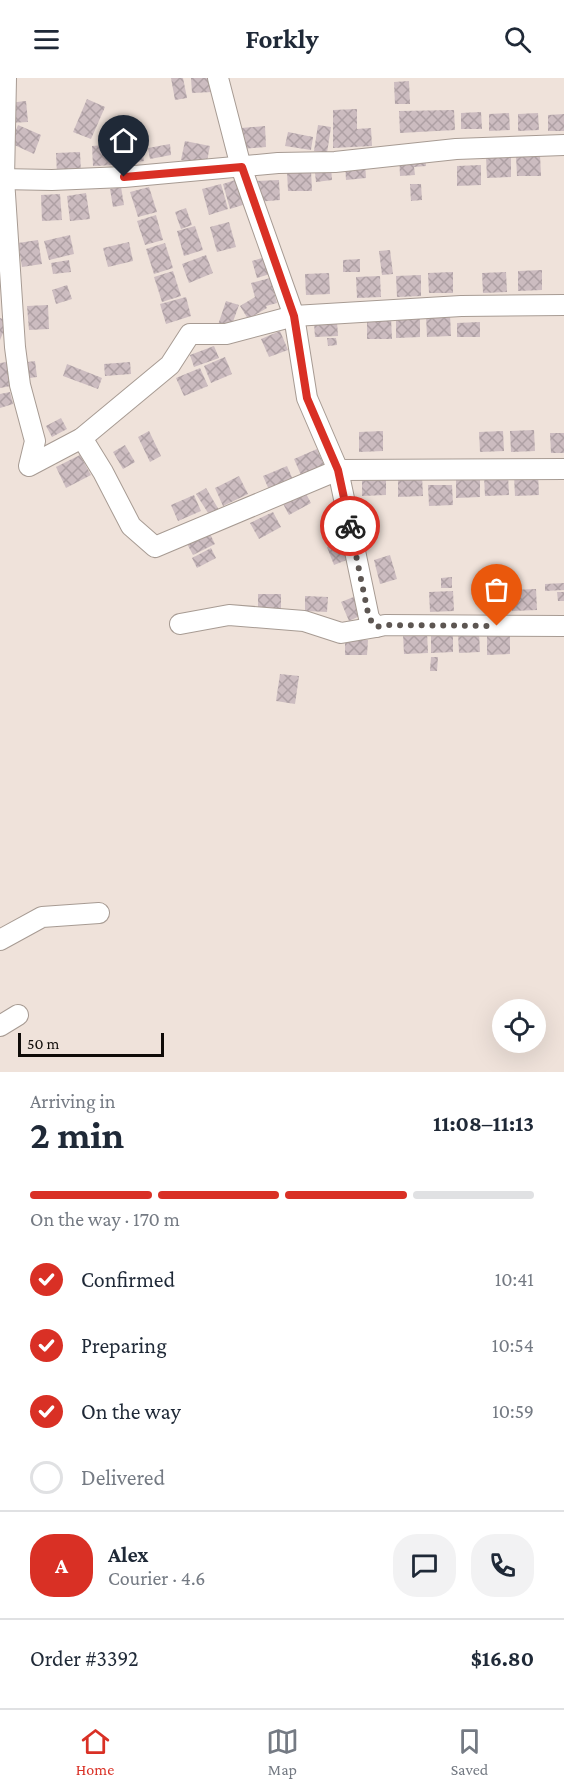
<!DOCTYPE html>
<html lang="en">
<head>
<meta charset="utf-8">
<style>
  body { margin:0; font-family:"Crimson Pro",serif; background:#f2f2f3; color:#1f2937; height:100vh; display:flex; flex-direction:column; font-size:22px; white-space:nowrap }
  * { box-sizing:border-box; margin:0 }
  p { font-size:20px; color:#747a83 }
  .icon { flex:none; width:33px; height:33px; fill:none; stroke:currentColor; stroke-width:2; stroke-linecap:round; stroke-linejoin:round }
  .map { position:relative; height:994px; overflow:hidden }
  .details { display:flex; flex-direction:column; background:#fff; flex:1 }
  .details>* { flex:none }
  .controls { position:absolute; left:492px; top:921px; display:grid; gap:12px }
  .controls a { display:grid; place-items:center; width:54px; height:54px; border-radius:50%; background:#fff; box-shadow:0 6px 24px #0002; font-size:30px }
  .scale { position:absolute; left:18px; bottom:15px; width:146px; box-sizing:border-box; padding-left:6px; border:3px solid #0f0b08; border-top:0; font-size:16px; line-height:21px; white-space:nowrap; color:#0f0b08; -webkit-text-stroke:4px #efe2da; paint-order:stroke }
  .pin { position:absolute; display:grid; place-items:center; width:51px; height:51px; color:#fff; margin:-62px -26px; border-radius:50% 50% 50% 0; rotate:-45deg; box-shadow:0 0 6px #0007 }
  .pin .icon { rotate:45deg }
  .courier { position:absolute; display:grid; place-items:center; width:60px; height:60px; margin:-30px; border:4px solid #d93025; border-radius:50%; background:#fff; color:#222; box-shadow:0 2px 8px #0007 }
  .overview em { font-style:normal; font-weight:700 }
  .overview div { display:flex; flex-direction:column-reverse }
  .overview { display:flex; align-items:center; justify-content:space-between; height:102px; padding:0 30px }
  h1 { font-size:39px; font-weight:700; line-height:45px }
  .bar { display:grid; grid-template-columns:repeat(4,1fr); gap:9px 6px; align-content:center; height:72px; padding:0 30px }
  .bar i { height:8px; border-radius:4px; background:#e0e1e3 }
  .bar .on { background:#d93025 }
  .bar p { grid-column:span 4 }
  .line { display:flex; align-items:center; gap:15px; padding:0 30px; border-top:2px solid #e0e1e3 }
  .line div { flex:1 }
  .round { display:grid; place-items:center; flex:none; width:63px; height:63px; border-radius:24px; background:#f2f2f3 }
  ol { padding:0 30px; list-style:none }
  li { display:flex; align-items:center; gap:18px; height:66px }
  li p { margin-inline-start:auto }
  li .icon { padding:6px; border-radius:50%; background:#d93025; color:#fff; stroke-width:4 }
  li:last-child { color:#747a83 }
  li i { width:33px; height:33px; border:3px solid #e0e1e3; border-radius:50% }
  header { display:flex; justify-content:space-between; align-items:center; height:78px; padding:0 30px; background:#fff; font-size:27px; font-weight:700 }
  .tab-bar { display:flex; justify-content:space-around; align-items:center; height:84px; border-top:2px solid #e0e1e3; background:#fff; font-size:16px; color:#747a83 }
  .tab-bar a { display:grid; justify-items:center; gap:3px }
  .tab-bar .on { color:#d93025 }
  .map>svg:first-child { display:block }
  .building { fill:url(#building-cross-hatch) }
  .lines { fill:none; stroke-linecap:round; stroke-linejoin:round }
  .street-casing { stroke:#a79b93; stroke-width:22 }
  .street { stroke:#fff; stroke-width:20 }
  .done { stroke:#5d5652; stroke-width:6; stroke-dasharray:0 10.8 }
  .route { stroke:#d93025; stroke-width:8 }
</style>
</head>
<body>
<header><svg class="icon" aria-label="menu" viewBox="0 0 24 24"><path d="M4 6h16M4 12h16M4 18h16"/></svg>Forkly<svg class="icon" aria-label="search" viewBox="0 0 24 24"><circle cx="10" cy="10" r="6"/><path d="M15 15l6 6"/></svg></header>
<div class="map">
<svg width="564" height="994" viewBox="0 0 564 994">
  <defs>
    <pattern id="building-cross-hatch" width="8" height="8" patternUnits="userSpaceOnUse" patternTransform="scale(1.5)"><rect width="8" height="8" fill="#ccbcc0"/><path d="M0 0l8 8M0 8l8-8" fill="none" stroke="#aea0a4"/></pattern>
  </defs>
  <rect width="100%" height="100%" fill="#efe2da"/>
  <g class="building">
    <path d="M171,0H183L187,20L175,22Z"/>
    <path d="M191,0H211L212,14L192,15Z"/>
    <path d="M409,3L410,26H395L394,4Z"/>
    <path d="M87,21L105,29L91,61L73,54Z"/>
    <path d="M26,23L28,44L10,45L8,25Z"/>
    <path d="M357,31V51L371,50L372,68L333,70V32Z"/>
    <path d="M454,32L455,52L400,55L399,33Z"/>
    <path d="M481,34L482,51H461V35Z"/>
    <path d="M509,35L510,52L489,53V36Z"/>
    <path d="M538,35L539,52L518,53V36Z"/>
    <path d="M564,36V53H548V37Z"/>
    <path d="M18,47L41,57L34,76L10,65Z"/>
    <path d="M318,47L331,49L327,75L314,73Z"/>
    <path d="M265,48L266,69L242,71L241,50Z"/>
    <path d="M288,54L313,59L311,72L285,68Z"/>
    <path d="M141,61L144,83L133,85L130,63Z"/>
    <path d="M185,63L210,68L206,88L181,82Z"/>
    <path d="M116,66L117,87L93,88L92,68Z"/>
    <path d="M170,66L171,77L150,81L148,70Z"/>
    <path d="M80,74L81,94L57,96L56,75Z"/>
    <path d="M330,75L332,102L316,104L313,77Z"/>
    <path d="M425,76L426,88L414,89L415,97L400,98L399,77Z"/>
    <path d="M540,77L541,98H517L516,78Z"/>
    <path d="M511,78V99L487,100L486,79Z"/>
    <path d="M365,84L366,100L346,102L345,86Z"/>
    <path d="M481,87V107L457,108V88Z"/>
    <path d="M311,92L312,113H288L287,93Z"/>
    <path d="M241,100L249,125L230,131L223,106Z"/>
    <path d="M279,102L280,122L256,124L255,103Z"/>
    <path d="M221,106L228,131L209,137L202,111Z"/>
    <path d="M410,106H421L422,122L411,123Z"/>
    <path d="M121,109L124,127L113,129L110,111Z"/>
    <path d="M149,109L157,134L138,139L130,114Z"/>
    <path d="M86,115L90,141L70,143L67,118Z"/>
    <path d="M60,116L62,142L42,143L41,117Z"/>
    <path d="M186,130L192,147L181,151L175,134Z"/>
    <path d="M156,137L163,162L145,167L137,143Z"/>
    <path d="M229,144L236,169L217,174L210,149Z"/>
    <path d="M195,148L203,172L184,178L177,153Z"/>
    <path d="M70,157L74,176L49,182L44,163Z"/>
    <path d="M38,162L42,186L22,189L18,165Z"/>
    <path d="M129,164L133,183L108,189L103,170Z"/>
    <path d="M165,165L173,190L154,196L146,171Z"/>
    <path d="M390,172L393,196L382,197L379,173Z"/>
    <path d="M206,177L213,195L189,205L182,186Z"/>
    <path d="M268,178L273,195L257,200L252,183Z"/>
    <path d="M360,181V194H343V182Z"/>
    <path d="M69,182L71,194L53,196L51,185Z"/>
    <path d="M542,192V212L518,213V193Z"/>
    <path d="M173,193L181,218L162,224L154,199Z"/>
    <path d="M453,194V215H429L428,195Z"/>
    <path d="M506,194L507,214L483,215L482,195Z"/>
    <path d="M329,195L330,216L306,217L305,196Z"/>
    <path d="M421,197V218L397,219L396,198Z"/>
    <path d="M380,198L381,219L357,220L356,199Z"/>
    <path d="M270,200L277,225L266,228L267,230L248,241L240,228L255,219L251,205Z"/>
    <path d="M67,207L72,221L56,226L52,212Z"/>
    <path d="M186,219L191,238L166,246L160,226Z"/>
    <path d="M226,223L239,227L230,252L218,247Z"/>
    <path d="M48,227L49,251L29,252L27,228Z"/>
    <path d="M450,237L451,258L427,259L426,238Z"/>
    <path d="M420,239V259L396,260V240Z"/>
    <path d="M0,240L8,243L0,262Z"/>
    <path d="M391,240L392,261H367V241Z"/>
    <path d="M337,244L338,258L315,259L314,245Z"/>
    <path d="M480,244V259H457V245Z"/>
    <path d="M280,253L288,272L269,279L261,261Z"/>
    <path d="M327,260H336L337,267L328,268Z"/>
    <path d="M214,268L219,280L194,289L190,277Z"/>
    <path d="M225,279L232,296L211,305L204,288Z"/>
    <path d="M35,283L37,299L22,301L20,285Z"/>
    <path d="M7,284L11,308L0,310V285Z"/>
    <path d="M130,284L131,296L105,298L104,286Z"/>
    <path d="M67,286L102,300L98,311L63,298Z"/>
    <path d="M200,290L208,308L184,318L176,300Z"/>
    <path d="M10,314L13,326L0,330V316Z"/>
    <path d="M61,340L67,351L52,359L46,348Z"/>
    <path d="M534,352L535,373L511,374L510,353Z"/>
    <path d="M149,353L161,378L150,384L138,359Z"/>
    <path d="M383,353V373L359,374V354Z"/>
    <path d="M503,353L504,373L480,374L479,354Z"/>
    <path d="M550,355H564V375H551Z"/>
    <path d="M125,367L135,384L123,391L113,374Z"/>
    <path d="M317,371L324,387L301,397L294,381Z"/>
    <path d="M80,377L91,397L66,410L56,389Z"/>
    <path d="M287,388L294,404L270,414L263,398Z"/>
    <path d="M538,396L539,417L515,418L514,397Z"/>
    <path d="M362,397H386V417L362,418Z"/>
    <path d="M484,397H508L509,417L485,418Z"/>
    <path d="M239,398L248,416L223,428L215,410Z"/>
    <path d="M422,398L423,418L398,419V399Z"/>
    <path d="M480,399V419L456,420V400Z"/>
    <path d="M428,407H452L453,427L429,428Z"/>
    <path d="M206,410L219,432L210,438L196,416Z"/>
    <path d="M303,410L311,425L289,437L281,422Z"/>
    <path d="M194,417L201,433L178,443L171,427Z"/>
    <path d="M363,421L371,446L361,450L353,425Z"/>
    <path d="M273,434L281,449L259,461L250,445Z"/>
    <path d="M207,450L215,466L193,477L185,462Z"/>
    <path d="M341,463L349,481L334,487L327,469Z"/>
    <path d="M211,470L216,480L197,490L192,480Z"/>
    <path d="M390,477L397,501L380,506L374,482Z"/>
    <path d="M452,499V510H441V500Z"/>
    <path d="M564,505V512L545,513V506Z"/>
    <path d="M536,511L537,532L512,533V512Z"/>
    <path d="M506,512V533H482V513Z"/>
    <path d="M453,513L454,533L430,534L429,514Z"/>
    <path d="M557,514H564V523H558Z"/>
    <rect x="258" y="516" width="23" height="15"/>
    <path d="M305,518L328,519L327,534L305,533Z"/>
    <path d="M356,518L364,536L349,543L341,524Z"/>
    <path d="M427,554L428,575L404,576L403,556Z"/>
    <path d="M453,554V574L431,575V555Z"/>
    <path d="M479,554L480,574L459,575L458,555Z"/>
    <path d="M510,554V576L487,577V555Z"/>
    <path d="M345,562H368L367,577H345Z"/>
    <path d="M431,579H438L437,593H430Z"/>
    <path d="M280,596L299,598L295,626L276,623Z"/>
  </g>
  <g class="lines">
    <defs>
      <g id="street">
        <path d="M6,0L4,101L15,269L20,307L35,363L29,388L82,360L170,287L190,256H226L294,238L461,228L564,227"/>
        <path d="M218,0L241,89L294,238L307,320L338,392L369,540L376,549L385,547L564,548"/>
        <path d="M0,101L52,102L124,99L278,85L335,84L456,71L564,67"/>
        <path d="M82,360L103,394L131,448L155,469L338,392L564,391"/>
        <path d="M180,546L229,537L304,543L341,555L376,549"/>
        <path d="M0,862L42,839L99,835"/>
        <path d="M0,948L18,937"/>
      </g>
    </defs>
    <use href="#street" class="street-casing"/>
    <use href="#street" class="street"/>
  </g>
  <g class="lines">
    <path class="done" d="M350,448L369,540L376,549L385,547L497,548"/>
    <path class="route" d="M124,99L242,89L294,238L307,320L338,392L350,448"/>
  </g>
</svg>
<div class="controls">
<a><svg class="icon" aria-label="locate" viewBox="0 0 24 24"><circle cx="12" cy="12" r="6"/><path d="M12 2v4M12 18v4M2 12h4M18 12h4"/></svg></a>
</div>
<div class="scale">50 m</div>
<div class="pin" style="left:497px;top:548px;background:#ea580c"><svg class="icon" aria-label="bag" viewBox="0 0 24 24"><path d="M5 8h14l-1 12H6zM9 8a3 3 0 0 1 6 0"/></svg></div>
<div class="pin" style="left:124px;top:99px;background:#1f2937"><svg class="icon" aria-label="home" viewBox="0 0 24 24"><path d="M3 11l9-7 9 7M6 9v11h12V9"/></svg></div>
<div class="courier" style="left:350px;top:448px"><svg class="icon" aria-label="bike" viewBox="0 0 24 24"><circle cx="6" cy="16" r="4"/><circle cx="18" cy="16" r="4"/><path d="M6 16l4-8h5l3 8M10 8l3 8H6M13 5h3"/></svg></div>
</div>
<section class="details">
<div class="overview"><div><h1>2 min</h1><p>Arriving in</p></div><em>11:08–11:13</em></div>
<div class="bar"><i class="on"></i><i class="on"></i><i class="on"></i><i></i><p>On the way · 170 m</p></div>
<ol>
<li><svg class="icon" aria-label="check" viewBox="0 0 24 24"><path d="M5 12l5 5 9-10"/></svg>Confirmed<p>10:41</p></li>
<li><svg class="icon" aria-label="check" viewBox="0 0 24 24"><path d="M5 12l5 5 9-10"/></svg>Preparing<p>10:54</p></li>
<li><svg class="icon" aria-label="check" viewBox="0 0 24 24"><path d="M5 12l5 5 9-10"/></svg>On the way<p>10:59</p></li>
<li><i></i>Delivered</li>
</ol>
<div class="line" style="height:108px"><b class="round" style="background:#d93025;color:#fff">A</b><div><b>Alex</b><p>Courier · 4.6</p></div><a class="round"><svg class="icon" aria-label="chat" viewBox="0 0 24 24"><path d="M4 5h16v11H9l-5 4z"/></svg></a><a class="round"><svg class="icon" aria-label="phone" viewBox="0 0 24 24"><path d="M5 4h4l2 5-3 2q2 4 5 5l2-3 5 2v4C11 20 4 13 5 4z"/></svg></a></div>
<div class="line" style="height:78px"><div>Order #3392</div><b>$16.80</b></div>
</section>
<nav class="tab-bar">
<a class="on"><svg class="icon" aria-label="home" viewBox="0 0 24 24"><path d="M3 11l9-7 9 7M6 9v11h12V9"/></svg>Home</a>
<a><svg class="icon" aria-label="map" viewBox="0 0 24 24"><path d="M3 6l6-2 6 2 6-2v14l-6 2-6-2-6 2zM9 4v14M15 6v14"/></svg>Map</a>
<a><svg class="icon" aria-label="saved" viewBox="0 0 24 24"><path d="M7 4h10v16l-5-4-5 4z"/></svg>Saved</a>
</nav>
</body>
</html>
